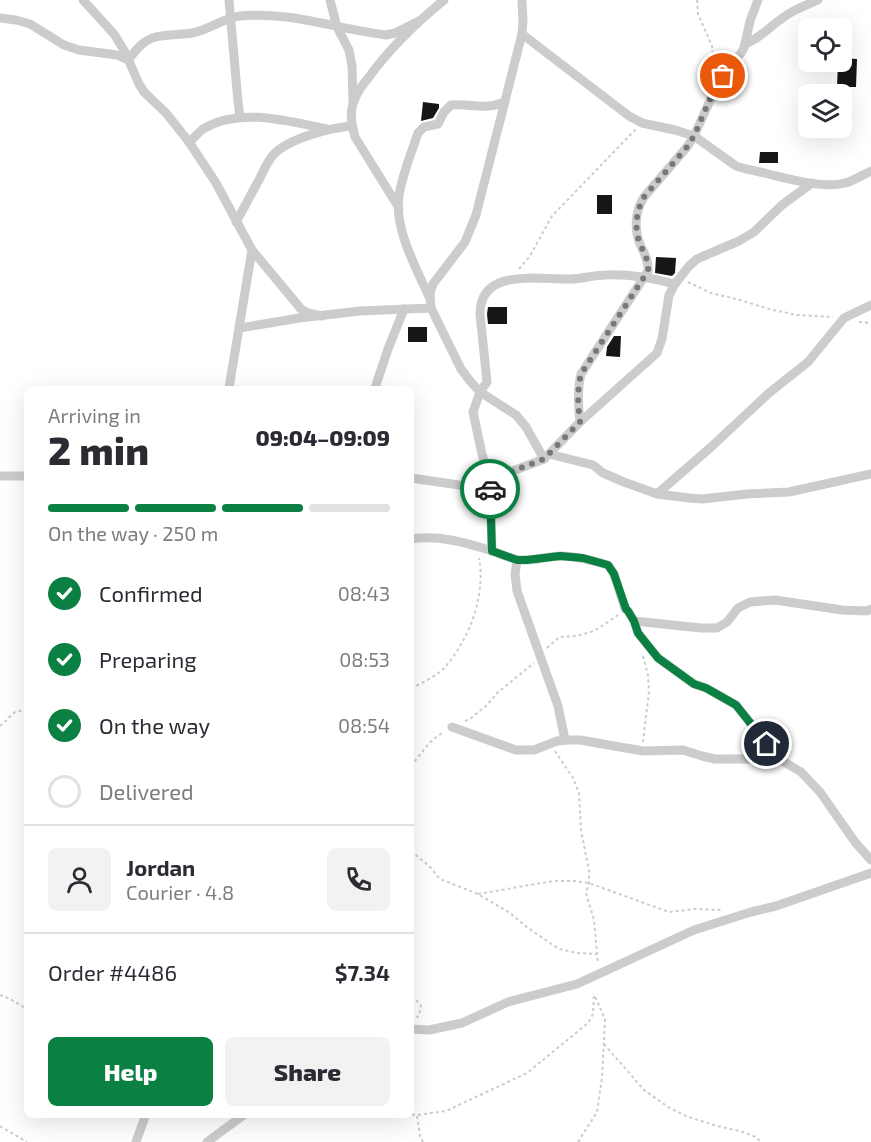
<!DOCTYPE html>
<html lang="en">
<head>
<meta charset="utf-8">
<style>
  body { margin:0; font-family:"Exo 2",sans-serif; background:#f2f2f3; color:#2b2b33; height:100vh; display:flex; flex-direction:column; font-size:22px; white-space:nowrap }
  * { box-sizing:border-box; margin:0 }
  p { font-size:20px; color:#7c7c81 }
  .icon { flex:none; width:33px; height:33px; fill:none; stroke:currentColor; stroke-width:2; stroke-linecap:round; stroke-linejoin:round }
  .map { position:relative; flex:1; overflow:hidden }
  .details { position:absolute; left:24px; top:386px; width:390px; height:732px; display:flex; flex-direction:column; background:#fff; border-radius:9px; box-shadow:0 6px 24px #0002 }
  .details>* { flex:none }
  .tools { position:absolute; left:798px; top:18px; display:grid; gap:12px }
  .tools a { display:grid; place-items:center; width:54px; height:54px; border-radius:9px; background:#fff; box-shadow:0 6px 24px #0002; font-size:30px }
  .pin { position:absolute; display:grid; place-items:center; width:51px; height:51px; color:#fff; margin:-26px; border:3px solid #fff; border-radius:50%; box-shadow:0 2px 6px #0007 }
  .courier { position:absolute; display:grid; place-items:center; width:60px; height:60px; margin:-30px; border:4px solid #0b8043; border-radius:50%; background:#fff; color:#222; box-shadow:0 2px 8px #0007 }
  .headline em { font-style:normal; font-weight:800 }
  .headline div { display:flex; flex-direction:column-reverse }
  .headline { display:flex; align-items:center; justify-content:space-between; height:102px; padding:0 24px }
  h1 { font-size:39px; font-weight:800; line-height:45px }
  .bar { display:grid; grid-template-columns:repeat(4,1fr); gap:9px 6px; align-content:center; height:72px; padding:0 24px }
  .bar i { height:8px; border-radius:4px; background:#e1e1e2 }
  .bar .current { background:#0b8043 }
  .bar p { grid-column:span 4 }
  .line { display:flex; align-items:center; gap:15px; padding:0 24px; border-top:2px solid #e1e1e2 }
  .line div { flex:1 }
  .round { display:grid; place-items:center; flex:none; width:63px; height:63px; border-radius:9px; background:#f2f2f3 }
  ol { padding:0 24px; list-style:none }
  li { display:flex; align-items:center; gap:18px; height:66px }
  li p { margin-inline-start:auto }
  li .icon { padding:6px; border-radius:50%; background:#0b8043; color:#fff; stroke-width:4 }
  li:last-child { color:#7c7c81 }
  li i { width:33px; height:33px; border:3px solid #e1e1e2; border-radius:50% }
  .button { display:flex; gap:12px; margin-top:auto; padding:12px 24px }
  .button a { flex:1; height:69px; border-radius:9px; background:#0b8043; color:#fff; font-size:24px; font-weight:800; line-height:69px; text-align:center }
  .button a+a { background:#f2f2f3; color:#2b2b33 }
  .map>svg:first-child { display:block }
  .building { fill:#161616 }
  .lines { fill:none; stroke-linecap:round; stroke-linejoin:round }
  .path { stroke:#ccc; stroke-width:2; stroke-dasharray:3 3; stroke-linecap:butt }
  .street { stroke:#ccc; stroke-width:9 }
  .done { stroke:#787878; stroke-width:6; stroke-dasharray:0 10.8 }
  .route { stroke:#0b8043; stroke-width:8 }
</style>
</head>
<body>
<div class="map">
<svg width="871" height="1142" viewBox="0 0 871 1142">
  <rect width="100%" height="100%" fill="#fff"/>
  <g class="building">
    <path d="M842,58L857,59L856,87H837L838,62H842Z"/>
    <path d="M423,102L439,104V108L433,118L421,121Z"/>
    <path d="M760,152H778V163H759Z"/>
    <rect x="597" y="195" width="15" height="19"/>
    <path d="M656,257L676,258L675,273L672,276L655,273Z"/>
    <path d="M488,307H507V324H488L487,314Z"/>
    <rect x="408" y="327" width="19" height="15"/>
    <path d="M614,336H621L620,357L606,356L607,347Z"/>
  </g>
  <g class="lines">
    <g class="path">
      <path d="M697,0L698,14L712,46L715,70"/>
      <path d="M519,269L530,256L552,216L636,129"/>
      <path d="M688,282L711,293L740,300L769,309L797,315L833,317"/>
      <path d="M859,322L871,323"/>
      <path d="M547,648L559,637L577,636L594,631L605,624L618,615"/>
      <path d="M411,688C421,684 440,674 446,666C470,638 486,594 479,558"/>
      <path d="M465,721L470,719L487,705L497,693L534,663"/>
      <path d="M0,726L15,712L27,709"/>
      <path d="M643,742L649,691L648,675L643,656"/>
      <path d="M555,751L573,778L579,793L581,830L589,871V883L586,893L594,920L598,964"/>
      <path d="M411,766C421,754 430,739 444,732"/>
      <path d="M411,851L429,866L440,879L478,894L510,913L528,928L559,949L577,953L597,954"/>
      <path d="M478,894L553,881H573L589,883L669,912L694,909L721,910"/>
      <path d="M0,995L8,998L27,1009"/>
      <path d="M411,997C423,1005 423,1005 417,1018"/>
      <path d="M604,1044L644,1090L668,1107L688,1117L717,1126L740,1131L756,1137L761,1142"/>
      <path d="M406,1114L417,1115L446,1111L527,1073L588,1023L593,1014L594,993"/>
      <path d="M417,1116L420,1136L423,1142"/>
      <path d="M0,1126L27,1142"/>
      <path d="M578,1142L597,1112L602,1078L605,1019L594,994"/>
    </g>
    <g class="street">
      <path d="M83,0L114,34L125,52L139,84L144,92L166,113L189,142L216,183L252,250L301,309L308,313L322,316"/>
      <path d="M229,0L238,102L240,117"/>
      <path d="M330,0L337,27L349,50L352,66L353,101"/>
      <path d="M522,0L523,21L522,34L476,215L465,242L433,284L430,293L431,308L461,369L470,381L480,392L516,415L526,427L544,459"/>
      <path d="M0,18L16,20L30,24L64,45L79,50L117,55L128,60C132,55 136,50 140,46C154,32 174,36 192,33C209,30 223,18 240,16C288,11 338,29 386,35L395,33L419,21"/>
      <path d="M522,34L629,116L642,123L675,130L694,136L736,166L746,169C774,174 817,190 845,183C854,181 862,175 871,171"/>
      <path d="M745,44C761,38 770,26 784,17C794,9 807,5 818,0"/>
      <path d="M189,142C194,138 198,133 203,129C239,107 288,121 327,129"/>
      <path d="M399,208L355,137C352,125 349,113 354,101C357,92 363,84 369,77C390,48 416,23 444,0"/>
      <path d="M236,222C244,208 251,194 259,180C263,172 267,162 273,155C289,138 330,128 352,126"/>
      <path d="M430,299C417,269 394,230 399,196C402,175 411,154 418,133L424,127L438,124L444,112L451,105C472,103 481,111 505,102"/>
      <path d="M240,328L299,318L360,311L431,308"/>
      <path d="M229,388L252,250"/>
      <path d="M375,388L388,349L404,309"/>
      <path d="M580,422C578,405 577,390 581,374L648,271C649,261 644,253 640,244C634,229 635,211 644,197L687,147L694,136L719,81L741,53L744,48L750,21L758,0"/>
      <path d="M549,454L593,465L603,473L624,482L657,494L689,498L702,499L747,494L789,492L871,474"/>
      <path d="M0,476H27"/>
      <path d="M411,478L459,485L474,486L544,459L580,422L657,353L662,339L669,295L675,284L689,266L697,259L739,241L754,232L782,205L812,183"/>
      <path d="M657,494L710,448L769,393L808,362L844,318L871,305"/>
      <path d="M411,539C438,535 464,542 489,550C499,553 510,559 520,560C534,561 548,556 562,556C578,556 593,561 608,565L614,574L625,609L628,611L634,621L638,633L658,658L694,684L706,688L736,705L779,759"/>
      <path d="M492,551L490,480L482,454L473,412L480,392L487,382L480,314C480,267 539,280 570,279C582,279 594,275 606,275C630,274 652,278 675,284"/>
      <path d="M517,560L515,574L517,591L558,706L565,740"/>
      <path d="M634,621L701,628H717L727,622L738,608L750,602L775,600L842,610L867,611L871,609"/>
      <path d="M452,727L516,750H534L557,741L568,740H580L643,751L683,750L702,756L715,759H779L801,772L820,792L855,842L871,860"/>
      <path d="M411,1029L429,1030L462,1023L508,1002L577,984L694,930L751,912L776,906L871,873"/>
      <path d="M136,1142L146,1114"/>
      <path d="M207,1142L245,1114"/>
    </g>
  </g>
  <g class="lines">
    <path class="done" d="M490,489V480L544,459L580,422C578,405 577,390 581,374L648,271C649,261 644,253 640,244C634,229 636,211 644,197L687,147L694,136L714,90L723,76"/>
    <path class="route" d="M490,489L492,551L517,560H527L560,556L583,558L608,565L614,574L626,609L628,611L634,621L638,633L658,658L694,684L706,688L736,705L767,744"/>
  </g>
</svg>
<div class="tools">
<a><svg class="icon" aria-label="locate" viewBox="0 0 24 24"><circle cx="12" cy="12" r="6"/><path d="M12 2v4M12 18v4M2 12h4M18 12h4"/></svg></a>
<a><svg class="icon" aria-label="layers" viewBox="0 0 24 24"><path d="M12 4l9 5-9 5-9-5zM3 14l9 5 9-5"/></svg></a>
</div>
<div class="pin" style="left:723px;top:76px;background:#ea580c"><svg class="icon" aria-label="bag" viewBox="0 0 24 24"><path d="M5 8h14l-1 12H6zM9 8a3 3 0 0 1 6 0"/></svg></div>
<div class="pin" style="left:767px;top:744px;background:#1f2937"><svg class="icon" aria-label="home" viewBox="0 0 24 24"><path d="M3 11l9-7 9 7M6 9v11h12V9"/></svg></div>
<div class="courier" style="left:490px;top:489px"><svg class="icon" aria-label="car" viewBox="0 0 24 24"><path d="M5 17H2v-5l4-1 3-4h7l3 4 3 1v5h-3M9 17h6M6 11h13"/><circle cx="7" cy="17" r="2"/><circle cx="17" cy="17" r="2"/></svg></div>
<section class="details">
<div class="headline"><div><h1>2 min</h1><p>Arriving in</p></div><em>09:04–09:09</em></div>
<div class="bar"><i class="current"></i><i class="current"></i><i class="current"></i><i></i><p>On the way · 250 m</p></div>
<ol>
<li><svg class="icon" aria-label="check" viewBox="0 0 24 24"><path d="M5 12l5 5 9-10"/></svg>Confirmed<p>08:43</p></li>
<li><svg class="icon" aria-label="check" viewBox="0 0 24 24"><path d="M5 12l5 5 9-10"/></svg>Preparing<p>08:53</p></li>
<li><svg class="icon" aria-label="check" viewBox="0 0 24 24"><path d="M5 12l5 5 9-10"/></svg>On the way<p>08:54</p></li>
<li><i></i>Delivered</li>
</ol>
<div class="line" style="height:108px"><a class="round"><svg class="icon" aria-label="person" viewBox="0 0 24 24"><circle cx="12" cy="8" r="4"/><path d="M4 21q1-7 8-7t8 7"/></svg></a><div><b>Jordan</b><p>Courier · 4.8</p></div><a class="round"><svg class="icon" aria-label="phone" viewBox="0 0 24 24"><path d="M5 4h4l2 5-3 2q2 4 5 5l2-3 5 2v4C11 20 4 13 5 4z"/></svg></a></div>
<div class="line" style="height:78px"><div>Order #4486</div><b>$7.34</b></div>
<div class="button"><a>Help</a><a>Share</a></div>
</section>
</div>
</body>
</html>
